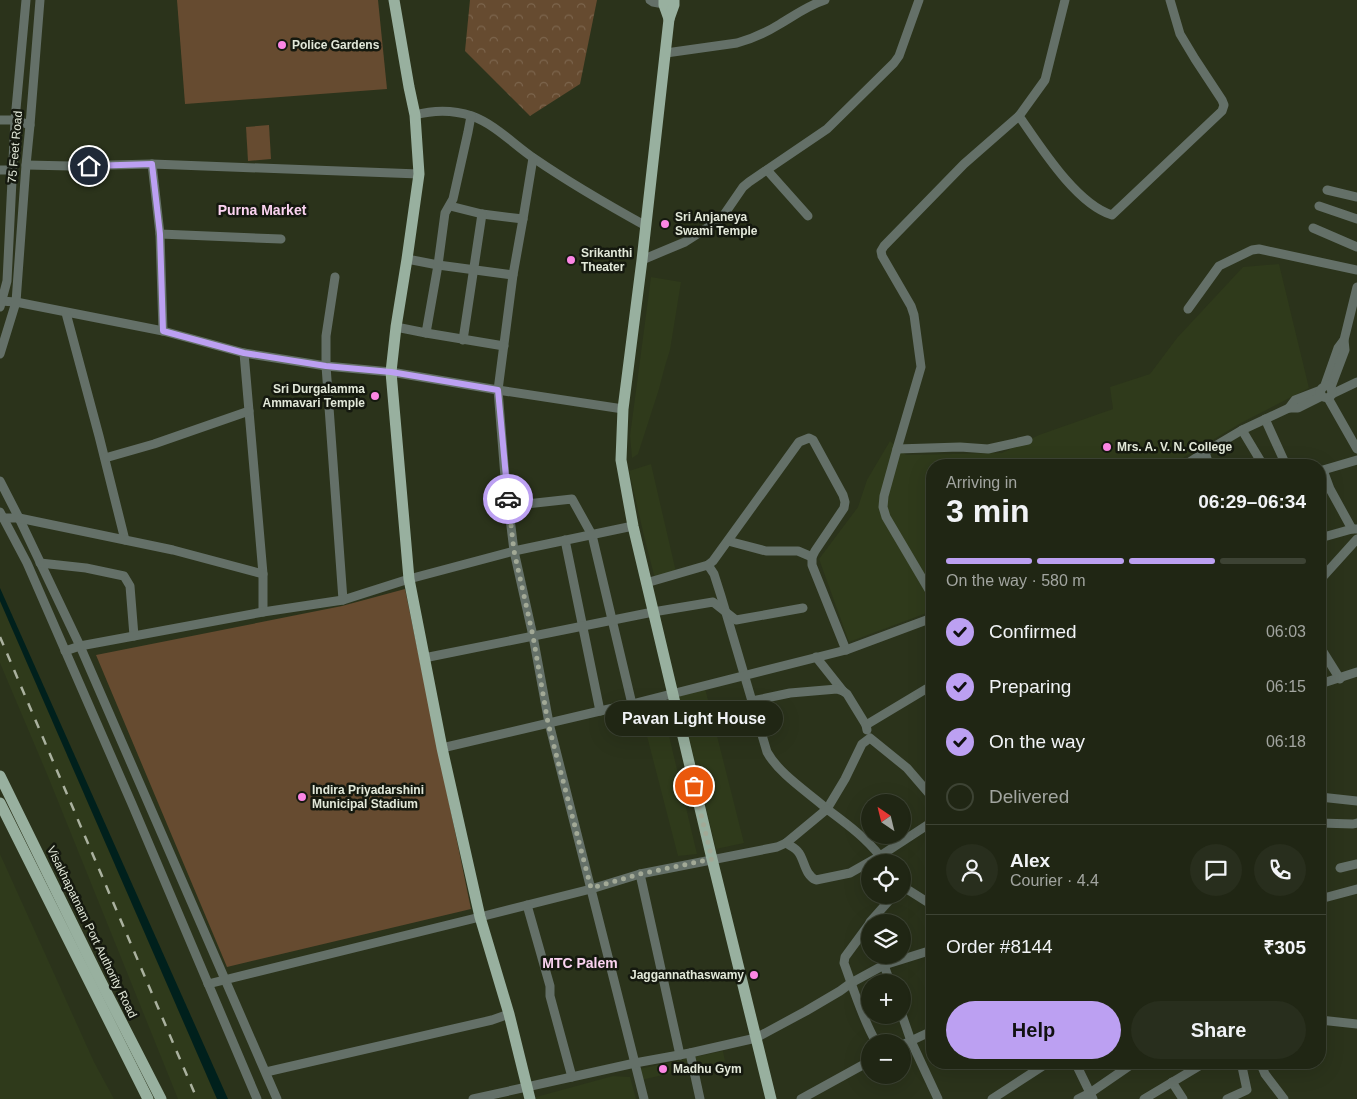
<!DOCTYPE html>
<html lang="en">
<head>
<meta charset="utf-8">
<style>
  body { margin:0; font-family:Arial,sans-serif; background:#282e1d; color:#f1f3f6; height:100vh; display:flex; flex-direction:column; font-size:19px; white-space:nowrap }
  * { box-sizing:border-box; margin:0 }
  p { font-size:16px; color:#a2a5a0 }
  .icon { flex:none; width:28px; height:28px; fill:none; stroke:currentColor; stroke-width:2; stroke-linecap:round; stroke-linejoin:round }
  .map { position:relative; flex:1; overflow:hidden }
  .panel { position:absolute; left:926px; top:459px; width:400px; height:610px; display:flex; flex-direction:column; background:#202614; border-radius:20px; box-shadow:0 5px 20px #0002,0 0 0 1px #3d4334 }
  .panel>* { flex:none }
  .needle { width:32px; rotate:325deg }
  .tools { position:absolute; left:861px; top:794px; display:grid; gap:10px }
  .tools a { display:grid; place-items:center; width:50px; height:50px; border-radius:50%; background:#202614; box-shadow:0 5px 20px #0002,0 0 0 1px #3d4334; font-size:25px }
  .pin { position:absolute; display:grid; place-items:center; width:42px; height:42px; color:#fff; margin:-21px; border:2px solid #fff; border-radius:50%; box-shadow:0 1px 5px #0007 }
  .courier { position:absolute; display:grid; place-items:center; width:50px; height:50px; margin:-25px; border:4px solid #bca0f2; border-radius:50%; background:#fff; color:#222; box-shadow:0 1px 6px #0007 }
  .bubble { position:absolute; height:35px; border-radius:18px; background:#202614; box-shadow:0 5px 20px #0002,0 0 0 1px #3d4334; font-size:16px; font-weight:800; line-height:35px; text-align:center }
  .overview em { font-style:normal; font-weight:800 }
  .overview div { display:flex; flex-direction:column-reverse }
  .overview { display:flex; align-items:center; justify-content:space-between; height:85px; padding:0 20px }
  h1 { font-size:32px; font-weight:800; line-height:38px }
  .bar { display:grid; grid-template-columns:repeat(4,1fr); gap:8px 5px; align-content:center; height:60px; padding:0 20px }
  .bar i { height:6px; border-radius:4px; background:#3d4334 }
  .bar .active { background:#bca0f2 }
  .bar p { grid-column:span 4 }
  .line { display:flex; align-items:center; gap:12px; padding:0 20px; border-top:1px solid #3d4334 }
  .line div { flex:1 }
  .round { display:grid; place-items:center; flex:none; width:52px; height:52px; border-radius:26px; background:#282e1d }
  ol { padding:0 20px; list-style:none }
  li { display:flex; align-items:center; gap:15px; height:55px }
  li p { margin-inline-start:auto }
  li .icon { padding:5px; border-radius:50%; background:#bca0f2; color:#111; stroke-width:4 }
  li:last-child { color:#a2a5a0 }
  li i { width:28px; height:28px; border:2px solid #3d4334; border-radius:50% }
  .button { display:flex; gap:10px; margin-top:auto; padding:10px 20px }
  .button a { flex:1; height:58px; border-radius:30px; background:#bca0f2; color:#111; font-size:20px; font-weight:800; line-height:58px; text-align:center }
  .button a+a { background:#282e1d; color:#f1f3f6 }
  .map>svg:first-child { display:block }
  .built { fill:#2f3a1b }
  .park { fill:url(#park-crowns) }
  .pitch { fill:#664b30 }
  .water { fill:#00201c }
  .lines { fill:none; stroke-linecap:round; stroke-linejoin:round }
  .minor { stroke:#647068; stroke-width:9 }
  .major { stroke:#98b09f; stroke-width:11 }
  .rail { stroke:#aab19f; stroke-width:2.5; stroke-dasharray:9 9; stroke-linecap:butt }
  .done { stroke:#a2a996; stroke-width:5; stroke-dasharray:0 9 }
  .route { stroke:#bca0f2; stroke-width:6 }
  .poi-dot { fill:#fc86e4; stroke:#15190f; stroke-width:2 }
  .labels { text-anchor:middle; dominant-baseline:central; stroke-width:5; stroke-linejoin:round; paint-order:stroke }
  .poi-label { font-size:12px; font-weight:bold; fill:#e2e8d9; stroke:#15190f; text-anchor:start }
  .street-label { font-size:12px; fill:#e2e8d9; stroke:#15190f }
  .neighbourhood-label { font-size:14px; font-weight:bold; fill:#fbd3f1; stroke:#15190f }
</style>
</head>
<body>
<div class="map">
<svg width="1357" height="1099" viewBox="0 0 1357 1099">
  <defs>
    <pattern id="park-crowns" width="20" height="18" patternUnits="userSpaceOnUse" patternTransform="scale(1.25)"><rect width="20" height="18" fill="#664b30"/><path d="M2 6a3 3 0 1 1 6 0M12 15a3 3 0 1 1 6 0" fill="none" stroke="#7c654d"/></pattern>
  </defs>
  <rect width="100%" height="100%" fill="#2b331b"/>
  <g class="built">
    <path d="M1279,264L1309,388L1241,423L1171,465H932V611L849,642L819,559L858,507L867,480L890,441L906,455L1002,453L1039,435L1113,409L1110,387L1150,374L1177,338L1243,267Z"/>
    <path d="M651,277L681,282L670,350L665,366L659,389L638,454L632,458L630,436Z"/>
    <path d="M651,464L676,572L655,579L644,536L629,471Z"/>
    <path d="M0,601L217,1099H178L47,774L0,663Z"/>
    <path d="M705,688L744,843L716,849L679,696Z"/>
    <path d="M662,706L697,854L678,856L641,713Z"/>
    <path d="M0,854L94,1062L114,1099H0Z"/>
    <path d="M723,1051L725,1061L641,1080L639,1069Z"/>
    <path d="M613,1076L630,1077L636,1099H536V1097Z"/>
  </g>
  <path class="park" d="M470,0H597L580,84L530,116L465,51Z"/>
  <g class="pitch">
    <path d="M177,0H378L387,89L185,104Z"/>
    <path d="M269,125L271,159L248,161L246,127Z"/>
    <path d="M405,589L471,909L227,967L96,655L342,606Z"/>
  </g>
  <path class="water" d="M0,588L228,1099H217L0,601Z"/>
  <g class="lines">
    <g class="minor">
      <path d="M650,0L653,2L669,5"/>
      <path d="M1065,0L1045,80L1019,116C1040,146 1076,204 1112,215L1222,111L1224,105L1222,100L1195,59L1180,34L1170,0"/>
      <path d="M666,53L737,43C752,39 767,32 780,24C795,15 809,5 825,0"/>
      <path d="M415,115C433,110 454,110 472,116C496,125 513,144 535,159C570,183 608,205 646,226"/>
      <path d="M0,120H15L30,125"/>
      <path d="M152,164L160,234L163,331"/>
      <path d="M26,165L71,166L152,164L419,174"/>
      <path d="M0,170H12"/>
      <path d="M767,170L808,216"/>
      <path d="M1327,190L1357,197"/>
      <path d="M450,206L482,214L523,219L533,158"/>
      <path d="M1319,206L1357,219"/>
      <path d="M523,219L513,275L498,390L505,477L514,551L533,636L549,723L644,1099"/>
      <path d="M1313,228L1357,247"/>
      <path d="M160,234L281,239"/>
      <path d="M407,259L438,265L513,275"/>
      <path d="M642,260L685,242L721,219L743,187L749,182L827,129L894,63L899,56L919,0"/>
      <path d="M335,277L326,336V366L343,600"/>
      <path d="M0,301L16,302L163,331L244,353L326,366L391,372L498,390L623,409"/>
      <path d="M0,307L7,281L15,120L26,0"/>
      <path d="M1188,309L1219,266L1252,250L1259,249L1357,270"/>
      <path d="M66,313L99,436L125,540"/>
      <path d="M396,327L426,333L438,265L445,213L453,199L468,132L471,116"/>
      <path d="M426,333L504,346"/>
      <path d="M463,340L482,214"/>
      <path d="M244,353L263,574V612"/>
      <path d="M0,354L16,302L26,165L30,125L40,0"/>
      <path d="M1325,385L1338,348L1344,340"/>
      <path d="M1331,387L1345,350L1344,340L1357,287"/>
      <path d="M1332,394L1357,382"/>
      <path d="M1328,398L1357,449"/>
      <path d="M1289,408L1295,400L1321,390"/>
      <path d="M1265,419L1286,465"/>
      <path d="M1242,430L1263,465"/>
      <path d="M897,449L960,447L988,449L1028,440"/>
      <path d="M1205,452L1209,465"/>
      <path d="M105,458L154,444L249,411"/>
      <path d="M1185,465L1205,452L1242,430L1289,408H1298L1322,396C1326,399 1330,398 1332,394L1331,387L1327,385L1322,388L1320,392L1322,396"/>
      <path d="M0,481L19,518L80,646L277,1099"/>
      <path d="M508,506L572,499L592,535L632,704"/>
      <path d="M0,512L27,563L132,804L257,1099"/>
      <path d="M3,518H19L173,550L263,574"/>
      <path d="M1352,529L1330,489L1323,470L1357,460"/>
      <path d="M1320,538L1352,529H1356"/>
      <path d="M565,540L600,711"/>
      <path d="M728,541L766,551H798L812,557"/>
      <path d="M40,563L86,568L124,576L130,586L134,636"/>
      <path d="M708,565L714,574L721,596L767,752C779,774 809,793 827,809L845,779L862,744L870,738L907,768L932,797"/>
      <path d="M1320,580L1357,539"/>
      <path d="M646,583L708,565L713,561L799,442L809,438L813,440L843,495L845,502L844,508L815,551L812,557V565L846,650"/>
      <path d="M932,595L886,517L883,507L884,496L897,449L921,367L914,315L911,306L882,256L881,251L884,246L964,164L1019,116"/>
      <path d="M1320,647L1340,679"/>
      <path d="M65,651L80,646L263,612L343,600L409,579L514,551L633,526"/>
      <path d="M816,657L843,691"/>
      <path d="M424,658L653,612L713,602L736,620L803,608"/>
      <path d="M1320,684L1357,672"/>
      <path d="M752,701L790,693L837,689L843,691L847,694L866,725"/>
      <path d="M867,730L866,725L926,689L932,687"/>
      <path d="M442,748L600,711L632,704L846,650L932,618"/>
      <path d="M1320,797L1357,801"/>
      <path d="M1320,823L1353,824L1357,823"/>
      <path d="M786,843C790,846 796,848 799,853C805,862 805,875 816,880L850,873L880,856L885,862"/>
      <path d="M1340,868L1357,864"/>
      <path d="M640,874L680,1055"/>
      <path d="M902,886L932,905"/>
      <path d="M1320,899L1357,889"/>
      <path d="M527,905L550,986V996L572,1077"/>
      <path d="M870,922L894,895"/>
      <path d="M870,923L845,957L844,963C854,990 862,1018 876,1042"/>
      <path d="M884,965L890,982"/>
      <path d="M208,984L480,917L591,889L640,874L777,847L786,843L827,809C847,824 865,837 880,856L932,822"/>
      <path d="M902,1015L911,1041L938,1099"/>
      <path d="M1320,1020L1357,1024"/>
      <path d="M902,1045L932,1031"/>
      <path d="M690,1053L700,1099"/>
      <path d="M1075,1062L1093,1099"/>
      <path d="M1260,1062L1265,1074L1284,1099"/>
      <path d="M266,1072L492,1020L509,1014"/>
      <path d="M1172,1082L1183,1099"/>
      <path d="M473,1099L635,1063L690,1053L756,1038L806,1011L840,991L851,983L884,965L932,950"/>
      <path d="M801,1099L870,1061"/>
      <path d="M992,1099L1049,1062"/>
      <path d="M1078,1099L1090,1093L1135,1062"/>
      <path d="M1144,1099L1206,1062"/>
      <path d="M1227,1099L1247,1090L1241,1062"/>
    </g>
    <g class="major">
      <path d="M394,0L409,87L415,115L419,174L407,259L396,327L391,372L409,579L442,748L480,917L509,1014L530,1099"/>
      <path d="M664,0V5L669,19"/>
      <path d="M674,0V5L669,19L642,260L623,409L621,460L633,526L712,859L771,1099"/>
      <path d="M0,776L98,976L161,1099"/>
      <path d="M0,803L148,1099"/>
    </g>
    <path class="rail" d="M0,637L197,1099"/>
  </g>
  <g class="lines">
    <path class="done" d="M508,499L514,551L533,636L548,723L591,888L640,874L712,859L694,786"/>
    <path class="route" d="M89,166L152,164L160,234L163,331L244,353L326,366L391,372L498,390L508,499"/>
  </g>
  <g class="poi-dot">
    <circle cx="282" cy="45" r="5"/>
    <circle cx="665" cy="224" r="5"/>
    <circle cx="571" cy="260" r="5"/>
    <circle cx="375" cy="396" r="5"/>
    <circle cx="1107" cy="447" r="5"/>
    <circle cx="302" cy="797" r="5"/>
    <circle cx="754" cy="975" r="5"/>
    <circle cx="663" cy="1069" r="5"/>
  </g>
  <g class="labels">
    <g class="poi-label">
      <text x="292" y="45">Police Gardens</text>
      <text x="675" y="217">Sri Anjaneya<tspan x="675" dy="14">Swami Temple</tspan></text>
      <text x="581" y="253">Srikanthi<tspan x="581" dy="14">Theater</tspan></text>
      <text x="365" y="389" text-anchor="end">Sri Durgalamma<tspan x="365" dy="14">Ammavari Temple</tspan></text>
      <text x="1117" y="447">Mrs. A. V. N. College</text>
      <text x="312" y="790">Indira Priyadarshini<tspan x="312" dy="14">Municipal Stadium</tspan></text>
      <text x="744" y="975" text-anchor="end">Jaggannathaswamy</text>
      <text x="673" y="1069">Madhu Gym</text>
    </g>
    <g class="street-label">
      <text transform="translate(15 147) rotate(-85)">75 Feet Road</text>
      <text transform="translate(92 932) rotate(64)">Visakhapatnam Port Authority Road</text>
    </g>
    <g class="neighbourhood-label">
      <text x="262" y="210">Purna Market</text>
      <text x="580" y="963">MTC Palem</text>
    </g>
  </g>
</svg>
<div class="tools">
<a><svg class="needle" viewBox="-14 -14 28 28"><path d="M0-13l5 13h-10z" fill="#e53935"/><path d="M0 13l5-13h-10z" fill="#a2a5a0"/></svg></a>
<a><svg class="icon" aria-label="locate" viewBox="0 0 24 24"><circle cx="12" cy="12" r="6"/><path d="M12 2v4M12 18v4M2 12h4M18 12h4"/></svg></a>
<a><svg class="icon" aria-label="layers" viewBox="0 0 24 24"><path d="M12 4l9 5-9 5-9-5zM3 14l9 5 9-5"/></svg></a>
<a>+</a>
<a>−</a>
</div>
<div class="pin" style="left:694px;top:786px;background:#ea580c"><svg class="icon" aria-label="bag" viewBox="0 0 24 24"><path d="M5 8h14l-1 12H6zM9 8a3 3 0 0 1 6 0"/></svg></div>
<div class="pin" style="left:89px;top:166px;background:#1f2937"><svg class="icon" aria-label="home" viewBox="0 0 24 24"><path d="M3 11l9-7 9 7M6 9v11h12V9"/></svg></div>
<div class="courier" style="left:508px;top:499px"><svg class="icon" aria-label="car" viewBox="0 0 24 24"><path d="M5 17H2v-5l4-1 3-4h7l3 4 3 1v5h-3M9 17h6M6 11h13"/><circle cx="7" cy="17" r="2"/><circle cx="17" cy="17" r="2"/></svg></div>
<div class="bubble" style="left:605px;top:701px;width:178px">Pavan Light House</div>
<section class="panel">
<div class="overview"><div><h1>3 min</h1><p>Arriving in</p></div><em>06:29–06:34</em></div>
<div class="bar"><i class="active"></i><i class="active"></i><i class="active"></i><i></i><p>On the way · 580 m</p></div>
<ol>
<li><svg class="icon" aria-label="check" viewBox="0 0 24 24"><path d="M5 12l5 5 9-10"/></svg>Confirmed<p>06:03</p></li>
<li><svg class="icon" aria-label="check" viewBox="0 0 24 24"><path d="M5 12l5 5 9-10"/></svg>Preparing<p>06:15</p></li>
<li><svg class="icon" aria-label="check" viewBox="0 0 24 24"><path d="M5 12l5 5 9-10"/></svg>On the way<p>06:18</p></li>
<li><i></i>Delivered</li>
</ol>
<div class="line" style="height:90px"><a class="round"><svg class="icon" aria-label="person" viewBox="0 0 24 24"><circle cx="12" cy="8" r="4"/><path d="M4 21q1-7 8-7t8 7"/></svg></a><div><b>Alex</b><p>Courier · 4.4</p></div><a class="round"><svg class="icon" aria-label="chat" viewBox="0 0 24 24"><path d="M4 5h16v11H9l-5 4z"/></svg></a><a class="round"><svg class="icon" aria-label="phone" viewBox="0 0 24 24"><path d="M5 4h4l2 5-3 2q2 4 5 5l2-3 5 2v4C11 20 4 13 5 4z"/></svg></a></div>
<div class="line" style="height:65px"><div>Order #8144</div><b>₹305</b></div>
<div class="button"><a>Help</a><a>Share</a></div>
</section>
</div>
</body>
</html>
